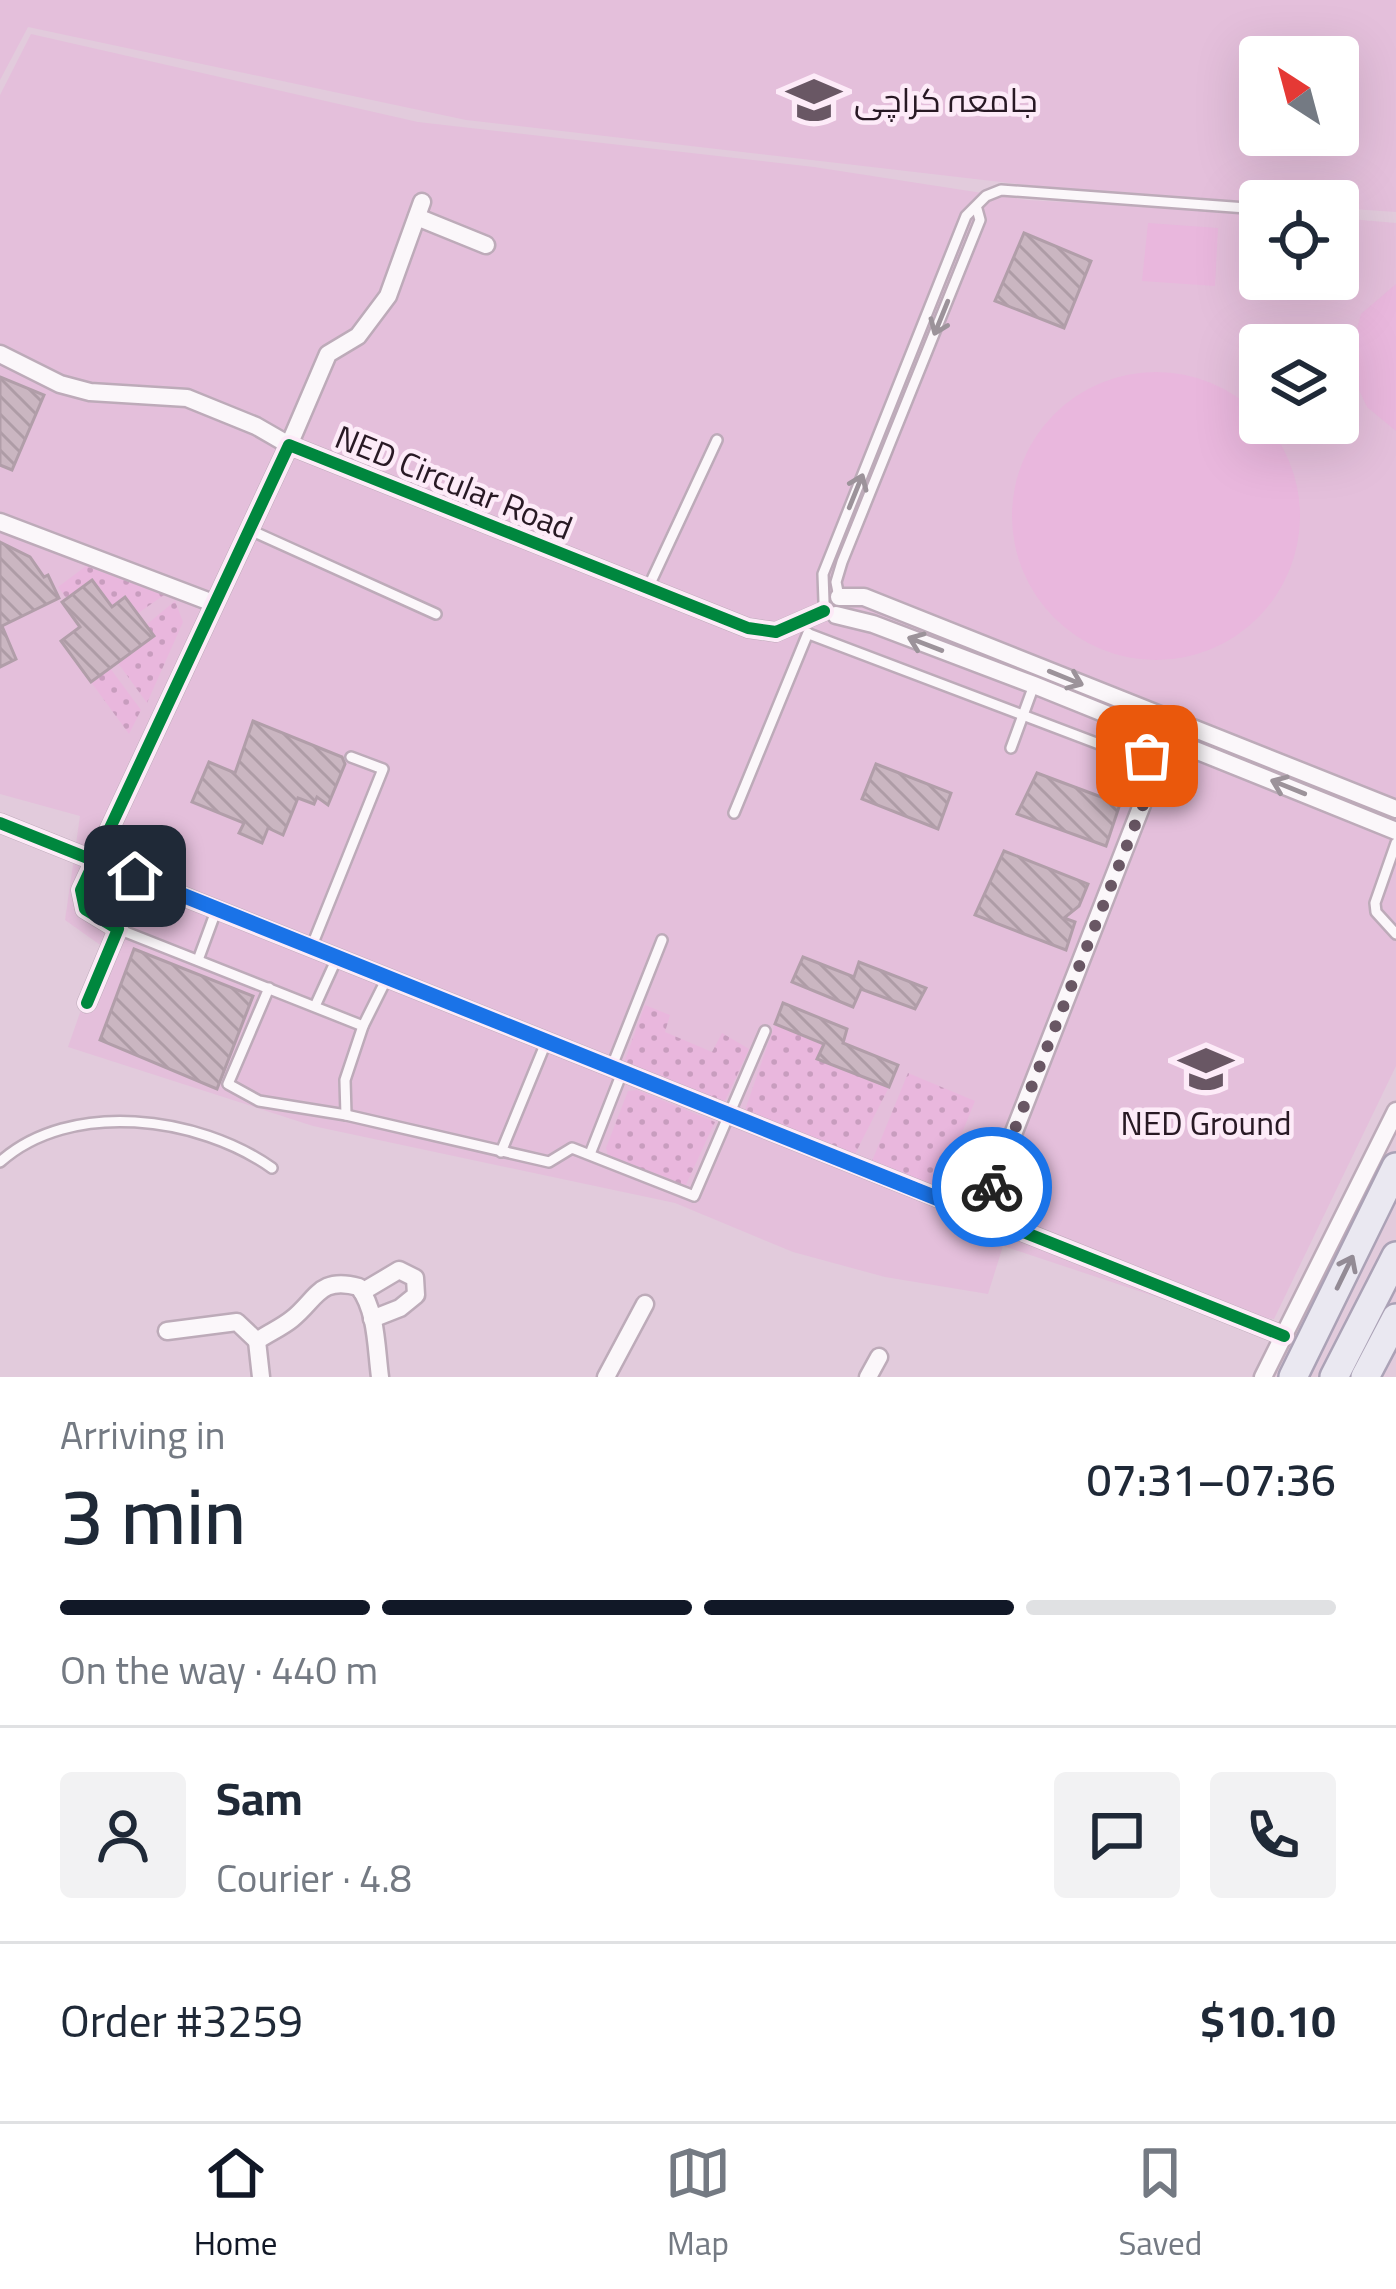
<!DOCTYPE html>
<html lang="en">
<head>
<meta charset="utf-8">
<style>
  body { margin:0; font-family:Georgia,Cairo,serif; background:#f2f2f3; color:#1f2937; height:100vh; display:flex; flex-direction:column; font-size:45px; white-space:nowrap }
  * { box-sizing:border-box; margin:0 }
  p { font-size:39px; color:#747a83 }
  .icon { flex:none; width:66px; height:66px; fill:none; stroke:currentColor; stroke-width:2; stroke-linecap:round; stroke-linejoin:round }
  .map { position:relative; height:1377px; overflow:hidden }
  .drawer { display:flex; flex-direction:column; background:#fff; flex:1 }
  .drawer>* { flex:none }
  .needle { width:78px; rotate:324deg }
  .tools { position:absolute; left:1239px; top:36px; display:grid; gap:24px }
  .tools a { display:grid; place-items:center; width:120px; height:120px; border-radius:12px; background:#fff; box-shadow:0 12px 48px #0002; font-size:60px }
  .pin { position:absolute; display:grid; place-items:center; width:102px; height:102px; color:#fff; margin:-51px; border-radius:24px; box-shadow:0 6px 18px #0006 }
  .courier { position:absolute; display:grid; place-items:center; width:120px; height:120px; margin:-60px; border:9px solid #1a73e8; border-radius:50%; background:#fff; color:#222; box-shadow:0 3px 15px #0007 }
  .head em { font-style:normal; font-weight:600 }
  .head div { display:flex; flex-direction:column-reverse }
  .head { display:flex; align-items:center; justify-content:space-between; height:204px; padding:0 60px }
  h1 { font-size:78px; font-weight:600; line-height:90px }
  .bar { display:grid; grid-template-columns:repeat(4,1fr); gap:18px 12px; align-content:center; height:144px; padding:0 60px }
  .bar i { height:15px; border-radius:9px; background:#e0e1e3 }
  .bar .on { background:#111827 }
  .bar p { grid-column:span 4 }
  .line { display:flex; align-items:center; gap:30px; padding:0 60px; border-top:3px solid #e0e1e3 }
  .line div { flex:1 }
  .round { display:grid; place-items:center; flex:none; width:126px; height:126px; border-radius:12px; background:#f2f2f3 }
  .dock { display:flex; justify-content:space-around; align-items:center; height:168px; border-top:3px solid #e0e1e3; background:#fff; font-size:33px; color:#747a83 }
  .dock a { display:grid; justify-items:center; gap:6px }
  .dock .on { color:#111827 }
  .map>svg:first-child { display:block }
  .built { fill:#e4bfdb; fill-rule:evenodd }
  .grass { fill:url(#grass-dots) }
  .garden { fill:#e9b7dd }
  .building { fill:url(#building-back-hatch); stroke:#b19ea9; stroke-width:3 }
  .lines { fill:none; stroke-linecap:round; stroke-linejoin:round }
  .lane-casing { stroke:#bdabb9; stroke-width:14 }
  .street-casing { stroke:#bdabb9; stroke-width:21 }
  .primary-casing { stroke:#aba2b6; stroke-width:32 }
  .lane { stroke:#fbf7fa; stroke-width:9 }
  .street { stroke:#fbf7fa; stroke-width:16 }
  .primary { stroke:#eae8f1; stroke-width:27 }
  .cycleway-casing { stroke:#fdebf8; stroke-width:20 }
  .cycleway { stroke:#00873e; stroke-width:12 }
  .oneway { stroke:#9c939a }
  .oneway2 { stroke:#938b95 }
  .done { stroke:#695764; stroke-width:12; stroke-dasharray:0 21.6 }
  .route { stroke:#1a73e8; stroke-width:15 }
  .labels { text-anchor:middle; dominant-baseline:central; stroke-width:9; stroke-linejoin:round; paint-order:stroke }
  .poi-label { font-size:33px; fill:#281924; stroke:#fdebf8; text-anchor:start }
  .street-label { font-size:33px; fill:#281924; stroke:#fdebf8 }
</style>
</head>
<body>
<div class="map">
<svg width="1396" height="1377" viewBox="0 0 1396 1377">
  <defs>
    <pattern id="grass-dots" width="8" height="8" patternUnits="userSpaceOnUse" patternTransform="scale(3)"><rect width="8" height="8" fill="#e9b7dd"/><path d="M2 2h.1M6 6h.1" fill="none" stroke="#c89dbe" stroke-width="1.8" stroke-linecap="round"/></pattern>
    <pattern id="building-back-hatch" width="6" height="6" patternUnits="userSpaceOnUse" patternTransform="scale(3)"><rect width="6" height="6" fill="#cab6c1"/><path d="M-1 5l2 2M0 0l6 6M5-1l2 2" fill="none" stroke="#ae9ca6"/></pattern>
  </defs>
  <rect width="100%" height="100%" fill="#e2cbdc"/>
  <g class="built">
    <path d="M0,0H1396V212L1338,208V201L1260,203L1078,191L466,120L28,27L0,80ZM1260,57H1338V135H1260Z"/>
    <path d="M31,34L418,122L814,167L1027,200L1260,213V279H1338V218L1396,223V1066L1274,1319L1190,1308L1003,1246L988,1294L885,1277L793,1252L675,1203L313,1126L68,1047L103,947L65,920L80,816L0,794V95ZM1260,345H1338V423H1260Z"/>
  </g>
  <g class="grass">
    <path d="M86,566L164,595L137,614L125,598L112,607L93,581L67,599L58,587Z"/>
    <path d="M175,601L183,622L147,703L118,663L153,636L146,625Z"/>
    <path d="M110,668L141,710L129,734L91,682Z"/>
    <path d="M645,1005L670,1015L665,1032L712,1052L722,1033L749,1049L724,1103L624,1063Z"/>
    <path d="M775,1024L824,1044L818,1059L889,1087L854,1156L744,1113Z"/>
    <path d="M908,1073L975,1101L938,1192L870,1166Z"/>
    <path d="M637,1090L715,1122L683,1191L610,1162L606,1148L628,1091Z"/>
  </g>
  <g class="garden">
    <path d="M1148,223L1218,228L1215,286L1142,281Z"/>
    <path d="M1396,284V431L1367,407L1358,388L1354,340L1361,314Z"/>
    <circle cx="1156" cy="516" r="144"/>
  </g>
  <g class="building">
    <path d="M1024,233L1091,261L1064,328L995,301Z"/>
    <path d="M0,377L44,395L12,470L0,465Z"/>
    <path d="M0,542L30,557L44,577L48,575L59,598L2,626L16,659L0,667Z"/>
    <path d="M92,580L112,607L125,597L154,636L91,682L61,641L80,627L62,602Z"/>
    <path d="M253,721L342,757L345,764L328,805L317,797L314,804L298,798L283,835L268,828L262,843L239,833L244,823L192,802L209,762L235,773Z"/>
    <path d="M876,764L951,793L938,829L862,799Z"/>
    <path d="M1037,773L1120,804L1106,846L1017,814Z"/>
    <path d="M1004,851L1088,884L1079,906L1064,918L1075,922L1066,950L975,915Z"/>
    <path d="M134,949L253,996L217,1089L100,1040Z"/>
    <path d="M803,957L854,977L859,962L926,988L915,1009L861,989L853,1007L792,982Z"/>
    <path d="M783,1003L847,1029L843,1043L898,1065L889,1087L817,1059L824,1044L775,1024Z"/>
  </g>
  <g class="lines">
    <defs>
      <g id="lane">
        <path d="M250,530L436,614"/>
        <path d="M648,588L717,440"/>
        <path d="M839,597L836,582L842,562L980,220L977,209"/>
        <path d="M824,602L823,574L966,216L986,196L1001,190L1260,209"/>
        <path d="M809,634L1149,763"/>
        <path d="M1011,748L1034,685"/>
        <path d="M734,813L808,633"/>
        <path d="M1396,843L1375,903L1376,912L1396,934"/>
        <path d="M118,929L363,1026"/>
        <path d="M311,948L383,769L351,757"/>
        <path d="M198,960L216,911"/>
        <path d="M269,988L228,1084L259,1101L346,1115L549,1162L572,1148L694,1196L765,1031"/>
        <path d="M316,1004L337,958"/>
        <path d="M612,1066L662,940"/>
        <path d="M346,1115L345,1080L363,1026L387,978"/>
        <path d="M501,1152L547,1040"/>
        <path d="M590,1154L623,1070"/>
        <path d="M0,1162C70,1099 199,1116 272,1168"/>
      </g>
      <g id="street">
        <path d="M417,217L486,245"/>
        <path d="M0,354L60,384L90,392L187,398L256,426L289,445L328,354L358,336L388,296L422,202"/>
        <path d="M0,522L213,603"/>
        <path d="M839,597H864L1396,809"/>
        <path d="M836,615L873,624L1034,685L1396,831"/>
        <path d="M0,823L1284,1336"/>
        <path d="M87,1003L118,929L85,909L81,890L289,445L748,628L776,632L824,611"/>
        <path d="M981,1216L1147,792V756L1154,733"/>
        <path d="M362,1292L399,1270L415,1278L416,1295L400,1308L372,1319"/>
        <path d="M167,1331L237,1322L257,1341"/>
        <path d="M261,1377L257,1341C268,1333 281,1328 292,1319C317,1299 319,1276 359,1287C377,1312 376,1347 380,1377"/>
        <path d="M606,1377L645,1304"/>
        <path d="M868,1377L879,1357"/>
        <path d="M1263,1377L1396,1111"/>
      </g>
      <g id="primary">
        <path d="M1293,1377L1396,1167"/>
        <path d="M1334,1377L1396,1256"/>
        <path d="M1365,1377L1396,1318"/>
      </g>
    </defs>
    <use href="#lane" class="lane-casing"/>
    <use href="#street" class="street-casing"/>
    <use href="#primary" class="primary-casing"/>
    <use href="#lane" class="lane"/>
    <use href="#street" class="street"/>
    <use href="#primary" class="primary"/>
    <defs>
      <g id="cycleway">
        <path d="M0,823L1284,1336"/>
        <path d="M87,1003L118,929L85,909L81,890L289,445L748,628L776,632L824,611"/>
      </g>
    </defs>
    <use href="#cycleway" class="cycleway-casing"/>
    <use href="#cycleway" class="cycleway"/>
  </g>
  <defs><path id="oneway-shaft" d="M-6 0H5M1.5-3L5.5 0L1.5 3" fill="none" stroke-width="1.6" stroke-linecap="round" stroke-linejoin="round" transform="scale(3)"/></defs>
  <g class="oneway">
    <use href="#oneway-shaft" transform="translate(941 318) rotate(112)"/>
    <use href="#oneway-shaft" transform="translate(856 491) rotate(-68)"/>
    <use href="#oneway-shaft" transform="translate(925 644) rotate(-159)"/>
    <use href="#oneway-shaft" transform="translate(1066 678) rotate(22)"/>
    <use href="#oneway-shaft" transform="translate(1288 787) rotate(-158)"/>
  </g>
  <use class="oneway2" href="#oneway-shaft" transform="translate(1345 1272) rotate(-64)"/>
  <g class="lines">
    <path class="done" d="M992,1187L1148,792L1147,756"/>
    <path class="route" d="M135,876L981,1216L992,1187"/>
  </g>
  <defs>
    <symbol id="university-bare" viewBox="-9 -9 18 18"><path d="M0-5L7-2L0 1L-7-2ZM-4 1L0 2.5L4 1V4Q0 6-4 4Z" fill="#695764" stroke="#fdebf8" stroke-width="2.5" paint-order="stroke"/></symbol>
  </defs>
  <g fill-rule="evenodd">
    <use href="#university-bare" x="776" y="62" width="76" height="76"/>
    <use href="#university-bare" x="1168" y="1031" width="76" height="76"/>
  </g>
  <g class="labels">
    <g class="poi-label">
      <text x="854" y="100">جامعہ کراچی</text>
      <text x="1206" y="1123" text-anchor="middle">NED Ground</text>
    </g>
    <g class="street-label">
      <text transform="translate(454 482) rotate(22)">NED Circular Road</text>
    </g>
  </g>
</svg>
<div class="tools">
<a><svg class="needle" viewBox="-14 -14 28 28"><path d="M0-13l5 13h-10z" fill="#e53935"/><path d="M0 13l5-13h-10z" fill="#747a83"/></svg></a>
<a><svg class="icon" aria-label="locate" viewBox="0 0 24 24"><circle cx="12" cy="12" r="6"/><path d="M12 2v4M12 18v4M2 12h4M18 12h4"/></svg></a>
<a><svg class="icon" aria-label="layers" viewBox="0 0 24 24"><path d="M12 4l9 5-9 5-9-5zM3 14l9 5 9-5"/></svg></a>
</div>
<div class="pin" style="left:1147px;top:756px;background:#ea580c"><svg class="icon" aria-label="bag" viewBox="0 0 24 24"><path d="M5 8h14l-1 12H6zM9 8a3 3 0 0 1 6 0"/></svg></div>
<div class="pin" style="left:135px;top:876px;background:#1f2937"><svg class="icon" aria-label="home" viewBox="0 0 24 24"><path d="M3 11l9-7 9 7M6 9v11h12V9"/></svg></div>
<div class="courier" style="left:992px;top:1187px"><svg class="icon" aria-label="bike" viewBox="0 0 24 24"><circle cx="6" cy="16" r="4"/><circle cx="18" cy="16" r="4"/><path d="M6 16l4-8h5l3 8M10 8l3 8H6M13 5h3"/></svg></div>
</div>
<section class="drawer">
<div class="head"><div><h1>3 min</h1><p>Arriving in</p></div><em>07:31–07:36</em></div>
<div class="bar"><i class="on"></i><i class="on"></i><i class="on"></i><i></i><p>On the way · 440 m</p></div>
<div class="line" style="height:216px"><a class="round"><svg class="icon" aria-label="person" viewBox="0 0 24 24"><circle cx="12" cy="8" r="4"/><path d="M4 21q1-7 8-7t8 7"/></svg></a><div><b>Sam</b><p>Courier · 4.8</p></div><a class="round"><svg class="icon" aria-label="chat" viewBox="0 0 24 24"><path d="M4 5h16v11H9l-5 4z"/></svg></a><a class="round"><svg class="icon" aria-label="phone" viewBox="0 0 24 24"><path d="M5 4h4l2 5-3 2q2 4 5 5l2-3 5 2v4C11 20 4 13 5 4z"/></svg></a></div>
<div class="line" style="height:156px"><div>Order #3259</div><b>$10.10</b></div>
</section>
<nav class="dock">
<a class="on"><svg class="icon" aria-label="home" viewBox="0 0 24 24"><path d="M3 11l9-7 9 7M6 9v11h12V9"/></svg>Home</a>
<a><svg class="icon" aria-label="map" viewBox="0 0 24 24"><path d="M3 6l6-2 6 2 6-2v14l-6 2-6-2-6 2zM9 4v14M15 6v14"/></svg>Map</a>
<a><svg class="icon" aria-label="saved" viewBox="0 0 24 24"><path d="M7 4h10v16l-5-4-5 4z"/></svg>Saved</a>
</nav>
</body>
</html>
